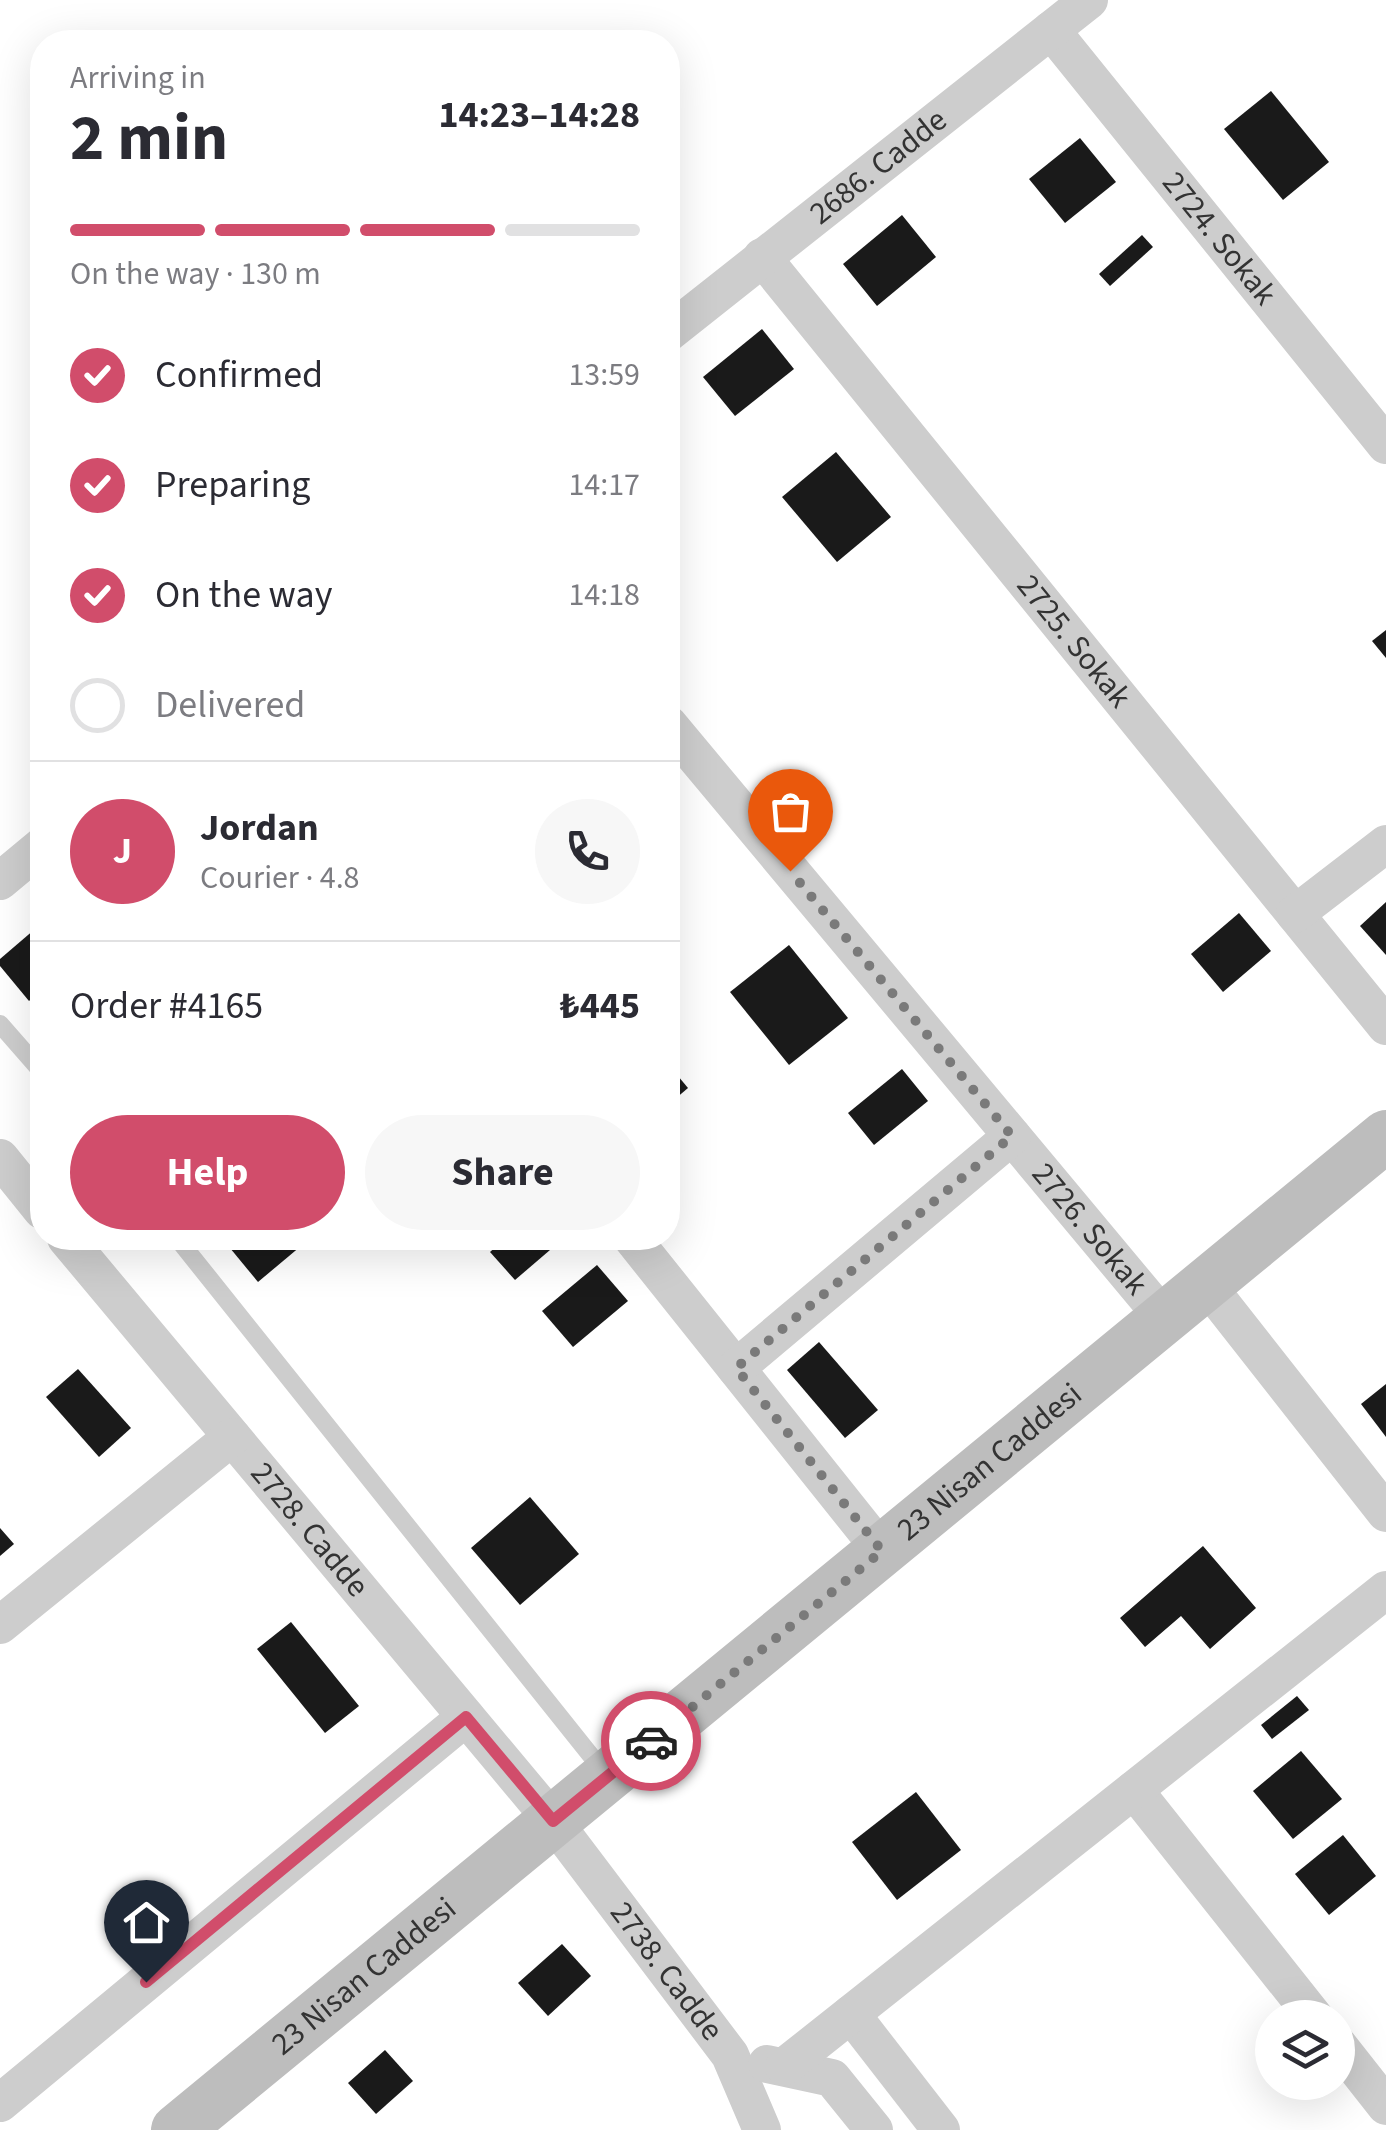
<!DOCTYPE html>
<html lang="en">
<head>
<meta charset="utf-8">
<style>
  body { margin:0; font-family:"Source Sans 3",sans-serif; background:#f7f7f7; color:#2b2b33; height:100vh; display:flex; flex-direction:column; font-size:38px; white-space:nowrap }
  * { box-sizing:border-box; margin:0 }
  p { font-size:32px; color:#7c7c81 }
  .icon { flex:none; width:55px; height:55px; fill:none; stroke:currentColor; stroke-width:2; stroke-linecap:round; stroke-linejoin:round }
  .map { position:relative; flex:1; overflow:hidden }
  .side { position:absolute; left:30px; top:30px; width:650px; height:1220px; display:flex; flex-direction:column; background:#fff; border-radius:40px; box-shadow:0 10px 40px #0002 }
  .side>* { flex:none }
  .controls { position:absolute; left:1255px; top:2000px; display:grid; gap:20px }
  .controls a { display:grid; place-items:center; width:100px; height:100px; border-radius:50%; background:#fff; box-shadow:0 10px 40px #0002; font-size:50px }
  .pin { position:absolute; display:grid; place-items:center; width:85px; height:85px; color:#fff; margin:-102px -42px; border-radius:50% 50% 50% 0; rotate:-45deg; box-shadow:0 0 10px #0007 }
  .pin .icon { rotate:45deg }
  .courier { position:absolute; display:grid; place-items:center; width:100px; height:100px; margin:-50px; border:8px solid #d14d6b; border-radius:50%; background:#fff; color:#222; box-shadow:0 2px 12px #0007 }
  .overview em { font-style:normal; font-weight:700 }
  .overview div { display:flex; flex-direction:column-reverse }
  .overview { display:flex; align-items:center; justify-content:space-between; height:170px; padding:0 40px }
  h1 { font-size:65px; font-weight:700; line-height:75px }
  .bar { display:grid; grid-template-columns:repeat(4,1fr); gap:15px 10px; align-content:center; height:120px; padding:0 40px }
  .bar i { height:12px; border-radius:8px; background:#e1e1e2 }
  .bar .selected { background:#d14d6b }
  .bar p { grid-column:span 4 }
  .line { display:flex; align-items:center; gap:25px; padding:0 40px; border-top:2px solid #e1e1e2 }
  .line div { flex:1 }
  .round { display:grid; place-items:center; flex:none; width:105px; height:105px; border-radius:52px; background:#f7f7f7 }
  ol { padding:0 40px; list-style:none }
  li { display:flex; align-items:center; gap:30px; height:110px }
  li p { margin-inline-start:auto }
  li .icon { padding:10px; border-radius:50%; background:#d14d6b; color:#fff; stroke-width:4 }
  li:last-child { color:#7c7c81 }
  li i { width:55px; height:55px; border:5px solid #e1e1e2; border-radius:50% }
  .cta { display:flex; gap:20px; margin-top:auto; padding:20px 40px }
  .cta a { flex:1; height:115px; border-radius:60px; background:#d14d6b; color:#fff; font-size:40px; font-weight:700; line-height:115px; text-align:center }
  .cta a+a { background:#f7f7f7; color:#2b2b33 }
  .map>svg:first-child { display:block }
  .building { fill:#1a1a1a }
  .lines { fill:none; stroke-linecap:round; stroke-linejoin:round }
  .lane { stroke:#cdcdcd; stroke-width:18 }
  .street { stroke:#cdcdcd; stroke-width:38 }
  .secondary { stroke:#bdbdbd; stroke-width:52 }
  .done { stroke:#7a7a7a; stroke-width:10; stroke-dasharray:0 18 }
  .route { stroke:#d14d6b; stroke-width:12 }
  .labels { text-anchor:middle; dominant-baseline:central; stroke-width:10; stroke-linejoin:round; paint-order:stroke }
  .street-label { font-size:32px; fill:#333; stroke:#fff }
</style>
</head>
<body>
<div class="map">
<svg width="1386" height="2130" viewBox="0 0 1386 2130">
  <rect width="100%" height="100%" fill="#fff"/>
  <g class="building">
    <path d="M1271,91L1329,162L1283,200L1224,129Z"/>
    <path d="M1080,138L1116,182L1065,223L1029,179Z"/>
    <path d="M902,215L936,257L877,306L843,264Z"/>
    <path d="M1142,235L1153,247L1110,286L1099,274Z"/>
    <path d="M762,329L794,369L735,416L703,377Z"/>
    <path d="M836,452L891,517L837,562L782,497Z"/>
    <path d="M1386,630V658L1372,641Z"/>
    <path d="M1386,902V955L1360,926Z"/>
    <path d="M1239,913L1271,951L1223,992L1191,954Z"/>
    <path d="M42,923V989L29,1001L0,966V959Z"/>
    <path d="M789,945L848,1018L789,1065L730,992Z"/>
    <path d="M668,1064L688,1088L668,1105Z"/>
    <path d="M902,1069L928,1101L874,1145L848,1113Z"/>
    <path d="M242,1238H293L301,1246L258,1282L230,1248Z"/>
    <path d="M506,1238H564L515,1280L490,1252Z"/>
    <path d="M597,1265L628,1301L573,1347L542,1311Z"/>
    <path d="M819,1342L878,1410L845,1438L787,1370Z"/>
    <path d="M78,1369L131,1428L99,1457L46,1397Z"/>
    <path d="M1386,1384V1437L1361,1404Z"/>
    <path d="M530,1497L579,1554L520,1605L471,1548Z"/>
    <path d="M0,1528L14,1544L0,1556Z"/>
    <path d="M1203,1546L1256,1608L1210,1649L1181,1616L1145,1647L1120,1618Z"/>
    <path d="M291,1622L359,1706L325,1733L257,1649Z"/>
    <path d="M1297,1696L1309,1710L1272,1739L1261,1725Z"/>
    <path d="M1301,1751L1342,1799L1293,1839L1253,1791Z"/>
    <path d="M916,1792L961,1850L897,1900L852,1842Z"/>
    <path d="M1343,1835L1376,1876L1329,1915L1295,1874Z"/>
    <path d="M562,1944L591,1976L548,2016L518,1983Z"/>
    <path d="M385,2050L413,2081L376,2114L348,2083Z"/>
  </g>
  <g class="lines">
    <g class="lane">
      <path d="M0,1024L42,1072"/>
      <path d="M177,1238L604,1772"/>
    </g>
    <g class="street">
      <path id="s1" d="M1051,30L1386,445"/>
      <path id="s2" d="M762,257L1386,1026"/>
      <path id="s3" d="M668,333L1089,0"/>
      <path id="s4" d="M668,724L1164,1318"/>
      <path d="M0,881L42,846"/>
      <path d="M1295,914L1386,844"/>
      <path d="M0,1158L42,1210"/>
      <path id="s5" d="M66,1238L553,1821L730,2055L762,2130"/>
      <path d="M632,1238L882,1551"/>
      <path d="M1206,1284L1386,1513"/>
      <path d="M736,1368L1012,1136"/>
      <path d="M0,1625L232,1437"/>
      <path d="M1134,1790L1315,2018"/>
      <path d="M851,2014L941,2130"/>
      <path d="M1338,2045L1386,2106"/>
      <path d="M767,2064L832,2078L874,2130"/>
      <path d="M784,2067L1386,1590"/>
      <path d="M0,2103L466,1717"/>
    </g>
    <path class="secondary" id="s6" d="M177,2130L1386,1136"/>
  </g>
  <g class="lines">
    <path class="done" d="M651,1741L882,1551L736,1368L1012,1136L790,871"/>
    <path class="route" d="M146,1982L466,1717L553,1821L651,1741"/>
  </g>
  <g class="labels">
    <g class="street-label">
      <text stroke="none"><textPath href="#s3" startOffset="268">2686. Cadde</textPath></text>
      <text stroke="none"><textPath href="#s1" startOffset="268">2724. Sokak</textPath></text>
      <text stroke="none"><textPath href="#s2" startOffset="495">2725. Sokak</textPath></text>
      <text stroke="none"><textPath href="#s4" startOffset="658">2726. Sokak</textPath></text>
      <text stroke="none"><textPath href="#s6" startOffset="1052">23 Nisan Caddesi</textPath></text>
      <text stroke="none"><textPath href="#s5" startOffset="380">2728. Cadde</textPath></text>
      <text stroke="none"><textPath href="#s5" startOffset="948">2738. Cadde</textPath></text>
      <text stroke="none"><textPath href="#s6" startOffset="242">23 Nisan Caddesi</textPath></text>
    </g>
  </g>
</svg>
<div class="controls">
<a><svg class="icon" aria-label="layers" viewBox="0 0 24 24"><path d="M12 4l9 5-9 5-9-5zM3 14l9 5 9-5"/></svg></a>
</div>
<div class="pin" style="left:790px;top:871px;background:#ea580c"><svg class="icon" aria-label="bag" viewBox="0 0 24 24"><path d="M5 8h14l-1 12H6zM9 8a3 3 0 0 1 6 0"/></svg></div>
<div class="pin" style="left:146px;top:1982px;background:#1f2937"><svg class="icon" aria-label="home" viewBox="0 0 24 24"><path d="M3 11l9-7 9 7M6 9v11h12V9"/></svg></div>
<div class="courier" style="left:651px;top:1741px"><svg class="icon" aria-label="car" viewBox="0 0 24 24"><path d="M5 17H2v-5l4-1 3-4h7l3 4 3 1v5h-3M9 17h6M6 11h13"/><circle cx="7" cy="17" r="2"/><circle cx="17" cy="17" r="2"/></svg></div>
<section class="side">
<div class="overview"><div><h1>2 min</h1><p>Arriving in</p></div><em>14:23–14:28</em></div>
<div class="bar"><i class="selected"></i><i class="selected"></i><i class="selected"></i><i></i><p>On the way · 130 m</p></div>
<ol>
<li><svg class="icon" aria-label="check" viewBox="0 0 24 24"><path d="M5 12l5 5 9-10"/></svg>Confirmed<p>13:59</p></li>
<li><svg class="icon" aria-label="check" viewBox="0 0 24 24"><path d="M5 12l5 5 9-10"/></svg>Preparing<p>14:17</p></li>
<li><svg class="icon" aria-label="check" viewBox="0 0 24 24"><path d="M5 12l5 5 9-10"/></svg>On the way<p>14:18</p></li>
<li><i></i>Delivered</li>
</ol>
<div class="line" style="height:180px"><b class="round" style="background:#d14d6b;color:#fff">J</b><div><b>Jordan</b><p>Courier · 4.8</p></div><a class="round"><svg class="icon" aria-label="phone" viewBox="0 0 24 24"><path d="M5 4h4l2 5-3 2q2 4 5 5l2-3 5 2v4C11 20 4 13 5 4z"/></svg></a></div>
<div class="line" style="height:130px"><div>Order #4165</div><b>₺445</b></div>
<div class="cta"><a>Help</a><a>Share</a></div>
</section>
</div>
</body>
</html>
